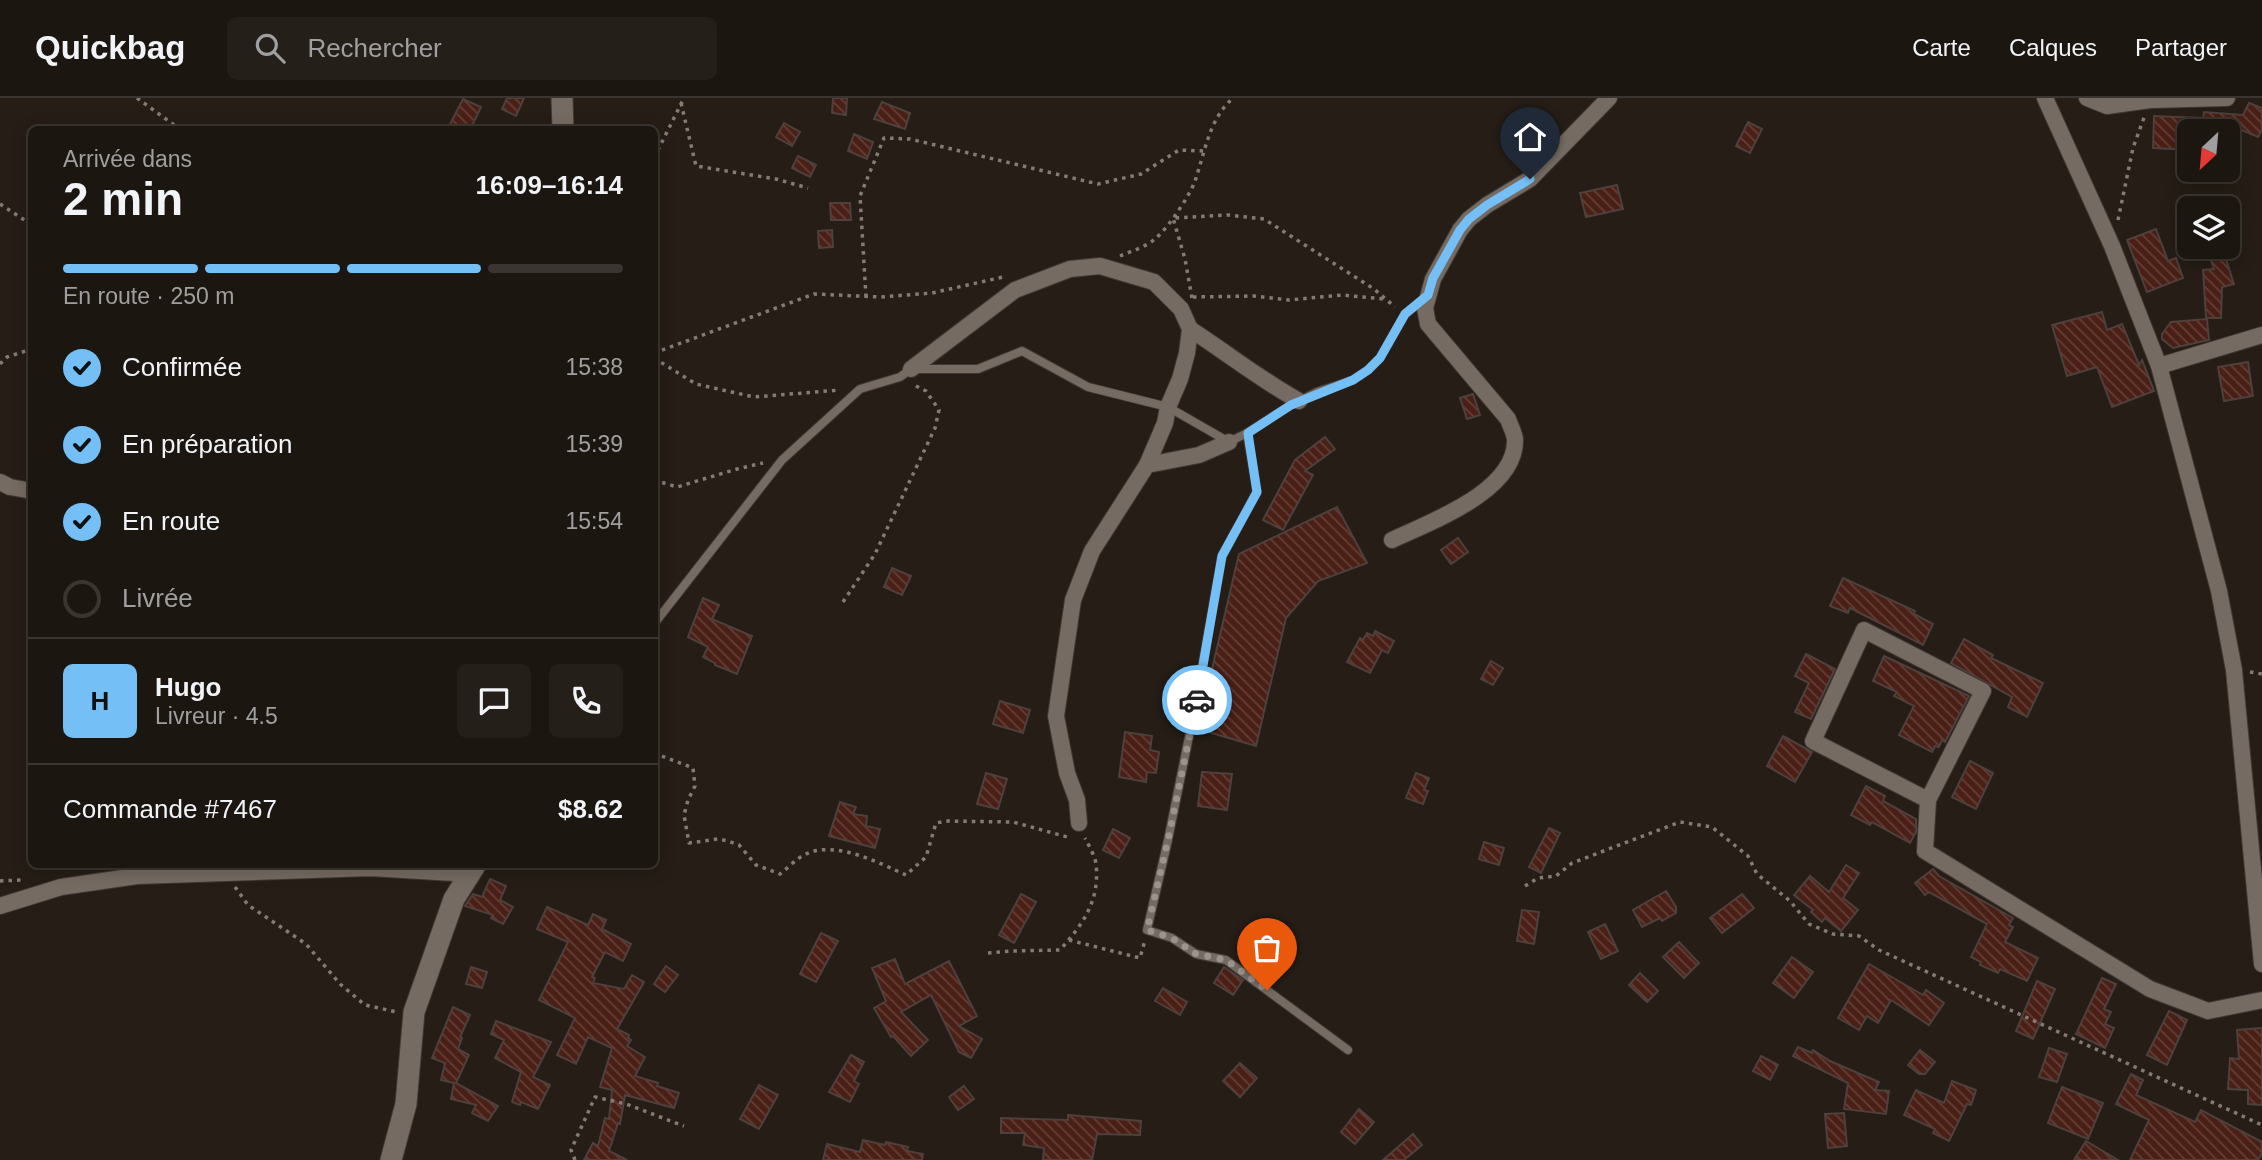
<!DOCTYPE html>
<html lang="fr">
<head>
<meta charset="utf-8">
<style>
  body { margin:0; font-family:Helvetica,sans-serif; background:#251f19; color:#f1f3f6; height:100vh; display:flex; flex-direction:column; font-size:26px; white-space:nowrap }
  * { box-sizing:border-box; margin:0 }
  p { font-size:23px; color:#a09f9f }
  .icon { flex:none; width:38px; height:38px; fill:none; stroke:currentColor; stroke-width:2; stroke-linecap:round; stroke-linejoin:round }
  .map { position:relative; flex:1; overflow:hidden }
  .panel { position:absolute; left:28px; top:28px; width:630px; height:742px; display:flex; flex-direction:column; background:#1c1610; border-radius:10px; box-shadow:0 4px 18px #0003,0 0 0 2px #3a3530 }
  .panel>* { flex:none }
  .needle { width:46px; rotate:206deg }
  .tools { position:absolute; left:2177px; top:21px; display:grid; gap:14px }
  .tools a { display:grid; place-items:center; width:63px; height:63px; border-radius:10px; background:#1c1610; box-shadow:0 4px 18px #0003,0 0 0 2px #3a3530; font-size:35px }
  .pin { position:absolute; display:grid; place-items:center; width:60px; height:60px; color:#fff; margin:-72px -30px; border-radius:50% 50% 50% 0; rotate:-45deg; box-shadow:0 0 7px #0007 }
  .pin .icon { rotate:45deg }
  .courier { position:absolute; display:grid; place-items:center; width:70px; height:70px; margin:-35px; border:5px solid #74c0f6; border-radius:50%; background:#fff; color:#222; box-shadow:0 2px 9px #0007 }
  .summary em { font-style:normal; font-weight:700 }
  .summary div { display:flex; flex-direction:column-reverse }
  .summary { display:flex; align-items:center; justify-content:space-between; height:119px; padding:0 35px }
  h1 { font-size:46px; font-weight:700; line-height:52px }
  .bar { display:grid; grid-template-columns:repeat(4,1fr); gap:10px 7px; align-content:center; height:84px; padding:0 35px }
  .bar i { height:9px; border-radius:5px; background:#3a3530 }
  .bar .on { background:#74c0f6 }
  .bar p { grid-column:span 4 }
  .line { display:flex; align-items:center; gap:18px; padding:0 35px; border-top:2px solid #3a3530 }
  .line div { flex:1 }
  .round { display:grid; place-items:center; flex:none; width:74px; height:74px; border-radius:10px; background:#251f19 }
  ol { padding:0 35px; list-style:none }
  li { display:flex; align-items:center; gap:21px; height:77px }
  li p { margin-inline-start:auto }
  li .icon { padding:7px; border-radius:50%; background:#74c0f6; color:#111; stroke-width:4 }
  li:last-child { color:#a09f9f }
  li i { width:38px; height:38px; border:4px solid #3a3530; border-radius:50% }
  header { display:flex; align-items:center; gap:42px; box-sizing:border-box; height:98px; padding:0 35px; background:#1c1610; border-bottom:2px solid #3a3530 }
  header strong { font-size:33px }
  nav { display:flex; gap:38px; margin-inline-start:auto; font-size:24px }
  .search { width:490px; height:63px; background:#251f19; display:flex; align-items:center; gap:18px; box-sizing:border-box; padding:0 24px; border-radius:10px; color:#a09f9f; font-size:26px }
  .map>svg:first-child { display:block }
  .building { fill:url(#building-back-hatch); stroke:#4d403d; stroke-width:2 }
  .lines { fill:none; stroke-linecap:round; stroke-linejoin:round }
  .lane-casing { stroke:#3f3834; stroke-width:10 }
  .street-casing { stroke:#3f3834; stroke-width:18 }
  .secondary-casing { stroke:#3f3834; stroke-width:23 }
  .path { stroke:#837c76; stroke-width:3.5; stroke-dasharray:3.5 5; stroke-linecap:butt }
  .lane { stroke:#756b62; stroke-width:8 }
  .street { stroke:#756b62; stroke-width:16 }
  .secondary { stroke:#756b62; stroke-width:21 }
  .done { stroke:#9a938e; stroke-width:7; stroke-dasharray:0 12.6 }
  .route { stroke:#74c0f6; stroke-width:9 }
</style>
</head>
<body>
<header>
<strong>Quickbag</strong>
<div class="search"><svg class="icon" aria-label="search" viewBox="0 0 24 24"><circle cx="10" cy="10" r="6"/><path d="M15 15l6 6"/></svg>Rechercher</div>
<nav><a>Carte</a><a>Calques</a><a>Partager</a></nav>
</header>
<div class="map">
<svg width="2262" height="1062" viewBox="0 0 2262 1062">
  <defs>
    <pattern id="building-back-hatch" width="6" height="6" patternUnits="userSpaceOnUse" patternTransform="scale(1.75)"><rect width="6" height="6" fill="#4a1f15"/><path d="M-1 5l2 2M0 0l6 6M5-1l2 2" fill="none" stroke="#643f36"/></pattern>
  </defs>
  <rect width="100%" height="100%" fill="#251d16"/>
  <g class="building">
    <path d="M507,0H524L516,18L502,11Z"/>
    <path d="M833,0H847L846,17L832,15Z"/>
    <path d="M463,1L481,9L470,32H447Z"/>
    <path d="M882,4L910,15L905,31L874,21Z"/>
    <path d="M2249,5L2262,10V31L2258,39L2232,28V33H2189V52L2153,50L2154,18L2203,20L2204,14L2243,17Z"/>
    <path d="M1748,24L1762,31L1750,55L1736,48Z"/>
    <path d="M784,25L800,34L792,48L776,39Z"/>
    <path d="M854,36L873,44L867,61L848,53Z"/>
    <path d="M798,58L816,67L810,79L792,70Z"/>
    <path d="M1617,87L1623,111L1586,119L1580,95Z"/>
    <path d="M830,105H850L851,122H831Z"/>
    <path d="M2156,131L2168,163L2176,160L2183,180L2147,194L2127,142Z"/>
    <path d="M832,132L833,149L819,150L818,133Z"/>
    <path d="M2206,149H2222L2234,186L2222,189L2221,220H2206L2203,172L2214,171Z"/>
    <path d="M2102,214L2107,232L2122,226L2139,267L2142,262L2154,293L2112,309L2097,269L2067,278L2052,227Z"/>
    <path d="M2207,221L2209,242L2173,250L2162,241V236L2171,224Z"/>
    <path d="M2248,264L2253,298L2224,303L2218,269Z"/>
    <path d="M1473,296L1480,317L1467,321L1460,300Z"/>
    <path d="M1325,339L1335,351L1305,373L1313,377L1283,432L1263,422L1295,362Z"/>
    <path d="M1337,409L1367,465L1318,483L1286,520L1256,648L1198,631L1239,456Z"/>
    <path d="M1458,440L1468,454L1451,466L1441,452Z"/>
    <path d="M892,470L911,478L902,497L884,489Z"/>
    <path d="M1843,480L1915,513L1914,516L1933,526L1923,547L1850,510L1848,515L1830,508Z"/>
    <path d="M703,500L719,507L712,521L752,538L737,576L715,567V565L703,559L708,549L688,539Z"/>
    <path d="M1375,533L1394,543L1388,555L1382,552L1370,575L1347,564L1360,540L1363,542L1367,535L1373,538Z"/>
    <path d="M1964,541L1993,557L1991,560L2043,585L2027,619L2008,609L2012,599L1951,565Z"/>
    <path d="M1806,556L1835,571L1811,621L1795,614L1809,585L1795,578Z"/>
    <path d="M1884,558L1969,598L1945,644L1942,642L1939,649L1935,648L1932,654L1899,637L1914,608L1894,598L1897,594L1873,583Z"/>
    <path d="M1491,563L1503,570L1493,587L1481,581Z"/>
    <path d="M1000,603L1030,612L1023,635L993,626Z"/>
    <path d="M1125,634L1152,638L1150,652L1159,654L1156,675L1147,674L1146,684L1119,679Z"/>
    <path d="M1783,638L1812,654L1795,684L1767,668Z"/>
    <path d="M1970,663L1993,675L1976,711L1952,699Z"/>
    <path d="M1202,674L1232,676L1227,712L1198,708Z"/>
    <path d="M986,675L1007,681L998,711L977,706Z"/>
    <path d="M1416,675L1429,680L1424,692L1428,693L1423,706L1406,700Z"/>
    <path d="M1866,688L1885,698L1883,703L1916,721V734L1910,745L1872,724L1870,727L1851,717Z"/>
    <path d="M840,704L856,709L853,716L867,718L866,728L880,731L875,750L829,738Z"/>
    <path d="M1549,730L1560,735L1541,775L1529,769Z"/>
    <path d="M1113,731L1130,740L1119,760L1103,752Z"/>
    <path d="M1484,744L1504,750L1499,767L1479,761Z"/>
    <path d="M1846,767L1859,775L1843,800L1858,812L1841,833L1825,820L1822,824L1811,814L1813,812L1794,797L1810,778L1829,794Z"/>
    <path d="M1933,771L1939,778L2013,820L2009,827L2013,829L2005,844L2038,860L2027,883L2000,871L1998,875L1980,867L1981,864L1971,859L1987,826L1929,794L1925,797L1915,785Z"/>
    <path d="M490,781L506,788L500,802L513,809L503,826L491,820L493,817L465,808L473,796L482,799Z"/>
    <path d="M1666,793L1676,809V815L1662,823L1660,820L1642,829L1633,812Z"/>
    <path d="M1021,796L1036,804L1014,845L999,837Z"/>
    <path d="M1742,796L1754,810L1722,835L1710,820Z"/>
    <path d="M547,809L588,827L593,816L606,822L602,831L631,846L623,863L605,854L592,879L595,880L593,885L624,891L632,877L644,884L617,931L629,937L628,940L631,942L627,948L645,959L635,978L658,985L657,988L679,995L674,1010L625,997L620,1026L618,1025L609,1053L627,1062H584L593,1045L598,1048L605,1020L609,1021L612,992L600,989L612,950L588,939L576,966L557,957L575,920L539,902L568,844L537,831Z"/>
    <path d="M1522,812L1539,814L1534,846L1517,843Z"/>
    <path d="M1605,826L1618,853L1601,861L1588,834Z"/>
    <path d="M821,835L838,843L816,884L800,876Z"/>
    <path d="M1679,844L1699,865L1684,880L1663,859Z"/>
    <path d="M1792,859L1813,874L1794,900L1773,885Z"/>
    <path d="M895,861L905,886L949,863L977,918L959,928L982,941L971,960L959,954L931,897L901,914L928,942L911,958L893,938L891,939L874,910L886,903L872,870Z"/>
    <path d="M1869,866L1923,897L1926,892L1944,905L1929,927L1891,902L1878,925L1867,918L1859,932L1838,920Z"/>
    <path d="M666,868L678,877L665,894L654,886Z"/>
    <path d="M471,869L487,874L482,890L466,886Z"/>
    <path d="M1224,869L1243,882L1233,897L1214,885Z"/>
    <path d="M1640,875L1658,893L1647,904L1629,887Z"/>
    <path d="M2102,880L2116,886L2104,911L2111,914L2105,926L2114,930L2105,950L2076,936Z"/>
    <path d="M2037,883L2055,891L2033,941L2016,933Z"/>
    <path d="M1163,890L1187,904L1180,917L1155,903Z"/>
    <path d="M453,909L470,917L460,939L462,940L458,951L469,957L456,985L498,1008L488,1023L472,1015L476,1007L451,1001L454,985L441,982L445,965L432,960Z"/>
    <path d="M2169,913L2187,922L2167,967L2147,957Z"/>
    <path d="M496,923L551,944L533,979L550,987L538,1011L521,1004L520,1007L512,1004L521,974L495,960L504,942L491,936Z"/>
    <path d="M2262,930V1007L2248,1006V992L2228,991L2230,960L2239,961L2237,932Z"/>
    <path d="M1798,949L1812,955L1813,952L1830,963L1879,984L1875,992L1889,993L1886,1016L1844,1011L1848,985L1793,958Z"/>
    <path d="M2049,950L2067,956L2057,984L2039,979Z"/>
    <path d="M1920,952L1935,964L1925,976H1919L1908,967Z"/>
    <path d="M851,957L864,964L854,983L859,986L850,1004L829,994Z"/>
    <path d="M1761,958L1778,967L1770,982L1753,973Z"/>
    <path d="M1240,965L1257,980L1240,999L1223,983Z"/>
    <path d="M2131,976L2143,982L2136,997L2195,1024L2201,1012L2262,1044V1055L2258,1062H2130L2149,1022L2116,1006Z"/>
    <path d="M1952,983L1976,992L1971,1007L1967,1006L1949,1043L1933,1035L1935,1031L1904,1017L1916,992L1944,1005Z"/>
    <path d="M759,987L778,997L759,1031L740,1021Z"/>
    <path d="M964,988L974,1001L958,1012L949,999Z"/>
    <path d="M2062,989L2103,1005L2088,1041L2048,1025Z"/>
    <path d="M1359,1011L1374,1024L1355,1046L1341,1034Z"/>
    <path d="M1844,1015L1847,1048L1828,1050L1825,1016Z"/>
    <path d="M1068,1017L1141,1023L1140,1037L1097,1036L1092,1062H1043L1044,1050L1023,1047L1025,1035H1001V1020L1068,1022Z"/>
    <path d="M1413,1036L1422,1047L1404,1062H1383Z"/>
    <path d="M863,1042L885,1047L886,1044L908,1049L907,1053L923,1056L922,1062H823L827,1046L860,1054Z"/>
    <path d="M2086,1043L2118,1062H2074Z"/>
  </g>
  <g class="lines">
    <defs>
      <g id="lane">
        <path d="M1247,335L1291,307L1317,294L1353,282L1368,272L1380,260L1405,216L1426,199"/>
        <path d="M654,526L782,362L860,291L900,279L911,271H978L1022,253L1088,289L1168,309L1229,344L1247,335L1257,394L1222,458L1195,609L1168,742L1147,832L1172,840L1196,856L1226,862L1348,952"/>
      </g>
      <g id="street">
        <path d="M2045,0L2112,148L2159,268L2219,493L2234,572L2262,866"/>
        <path d="M2087,0L2107,8L2150,2L2227,0"/>
        <path d="M1190,231C1227,255 1261,282 1299,303"/>
        <path d="M2159,268L2262,237"/>
        <path d="M911,271L1015,192L1070,171L1100,168L1154,184L1181,211L1190,231L1187,255L1180,281L1168,309L1165,325L1147,367"/>
        <path d="M0,384L10,389L32,393"/>
        <path d="M1392,442C1430,424 1517,393 1515,341C1514,334 1510,327 1508,321L1428,226L1425,210L1433,181L1460,132L1469,121L1487,107L1530,81L1609,0"/>
        <path d="M1928,702L1813,643L1864,532L1983,593L1928,702L1925,753L2150,891L2208,913L2262,902"/>
        <path d="M1079,725L1077,702L1067,675L1056,618L1073,502L1092,453L1147,367L1199,357L1229,344"/>
        <path d="M0,808L61,789L137,778L370,770L470,776"/>
      </g>
      <g id="secondary">
        <path d="M562,0L563,32"/>
        <path d="M391,1062L406,1006L414,914L454,801L476,766"/>
      </g>
    </defs>
    <use href="#lane" class="lane-casing"/>
    <use href="#street" class="street-casing"/>
    <use href="#secondary" class="secondary-casing"/>
    <g class="path">
      <path d="M137,0L181,32"/>
      <path d="M681,5L696,68L776,81L808,90"/>
      <path d="M654,60L684,0"/>
      <path d="M0,106L32,127"/>
      <path d="M2118,122L2133,50L2145,17"/>
      <path d="M1120,158C1131,153 1146,149 1155,141C1168,130 1189,99 1195,83C1205,54 1209,21 1233,0"/>
      <path d="M866,199L860,98L884,40L910,41L1098,86L1141,76L1179,52L1203,53"/>
      <path d="M1193,199L1254,198L1289,202L1342,197L1384,201"/>
      <path d="M1192,200L1185,161L1173,120L1228,117L1264,121L1374,191L1395,209"/>
      <path d="M654,255L814,196L881,199L932,195L1003,179"/>
      <path d="M654,260L696,286L754,299L840,292"/>
      <path d="M0,266L7,259L32,251"/>
      <path d="M654,382L677,389L737,371L763,365"/>
      <path d="M843,504L875,456L935,330L939,312L926,293L914,287"/>
      <path d="M2250,574L2262,576"/>
      <path d="M654,655L693,670L695,688L688,702L684,717L689,745L718,741L728,743L739,747L756,767L780,776C788,770 797,760 806,756C836,742 879,765 906,777L926,759L936,725L946,723L1013,724L1071,740"/>
      <path d="M0,783L22,782"/>
      <path d="M1525,788L1538,780L1556,778L1572,765L1680,724L1712,729L1748,758L1757,776L1790,803L1809,826L1833,836L1859,838L1879,852L2262,1027"/>
      <path d="M235,789L248,807L306,846L340,886L365,907L397,914"/>
      <path d="M1069,842L1140,860L1145,842"/>
      <path d="M988,855L1011,853L1060,852C1083,826 1100,803 1096,766C1095,758 1089,748 1085,740"/>
      <path d="M575,1062L571,1052L595,999L626,1006L684,1028"/>
    </g>
    <use href="#lane" class="lane"/>
    <use href="#street" class="street"/>
    <use href="#secondary" class="secondary"/>
  </g>
  <g class="lines">
    <path class="done" d="M1197,602L1168,742L1147,832L1172,840L1196,856L1226,862L1267,892"/>
    <path class="route" d="M1197,602L1222,458L1257,394L1248,335L1291,307L1353,282L1368,272L1380,260L1405,216L1428,197L1433,180L1460,132L1469,121L1487,107L1530,81"/>
  </g>
</svg>
<div class="tools">
<a><svg class="needle" viewBox="-14 -14 28 28"><path d="M0-13l5 13h-10z" fill="#e53935"/><path d="M0 13l5-13h-10z" fill="#a09f9f"/></svg></a>
<a><svg class="icon" aria-label="layers" viewBox="0 0 24 24"><path d="M12 4l9 5-9 5-9-5zM3 14l9 5 9-5"/></svg></a>
</div>
<div class="pin" style="left:1267px;top:892px;background:#ea580c"><svg class="icon" aria-label="bag" viewBox="0 0 24 24"><path d="M5 8h14l-1 12H6zM9 8a3 3 0 0 1 6 0"/></svg></div>
<div class="pin" style="left:1530px;top:81px;background:#1f2937"><svg class="icon" aria-label="home" viewBox="0 0 24 24"><path d="M3 11l9-7 9 7M6 9v11h12V9"/></svg></div>
<div class="courier" style="left:1197px;top:602px"><svg class="icon" aria-label="car" viewBox="0 0 24 24"><path d="M5 17H2v-5l4-1 3-4h7l3 4 3 1v5h-3M9 17h6M6 11h13"/><circle cx="7" cy="17" r="2"/><circle cx="17" cy="17" r="2"/></svg></div>
<section class="panel">
<div class="summary"><div><h1>2 min</h1><p>Arrivée dans</p></div><em>16:09–16:14</em></div>
<div class="bar"><i class="on"></i><i class="on"></i><i class="on"></i><i></i><p>En route · 250 m</p></div>
<ol>
<li><svg class="icon" aria-label="check" viewBox="0 0 24 24"><path d="M5 12l5 5 9-10"/></svg>Confirmée<p>15:38</p></li>
<li><svg class="icon" aria-label="check" viewBox="0 0 24 24"><path d="M5 12l5 5 9-10"/></svg>En préparation<p>15:39</p></li>
<li><svg class="icon" aria-label="check" viewBox="0 0 24 24"><path d="M5 12l5 5 9-10"/></svg>En route<p>15:54</p></li>
<li><i></i>Livrée</li>
</ol>
<div class="line" style="height:126px"><b class="round" style="background:#74c0f6;color:#111">H</b><div><b>Hugo</b><p>Livreur · 4.5</p></div><a class="round"><svg class="icon" aria-label="chat" viewBox="0 0 24 24"><path d="M4 5h16v11H9l-5 4z"/></svg></a><a class="round"><svg class="icon" aria-label="phone" viewBox="0 0 24 24"><path d="M5 4h4l2 5-3 2q2 4 5 5l2-3 5 2v4C11 20 4 13 5 4z"/></svg></a></div>
<div class="line" style="height:91px"><div>Commande #7467</div><b>$8.62</b></div>
</section>
</div>
</body>
</html>
